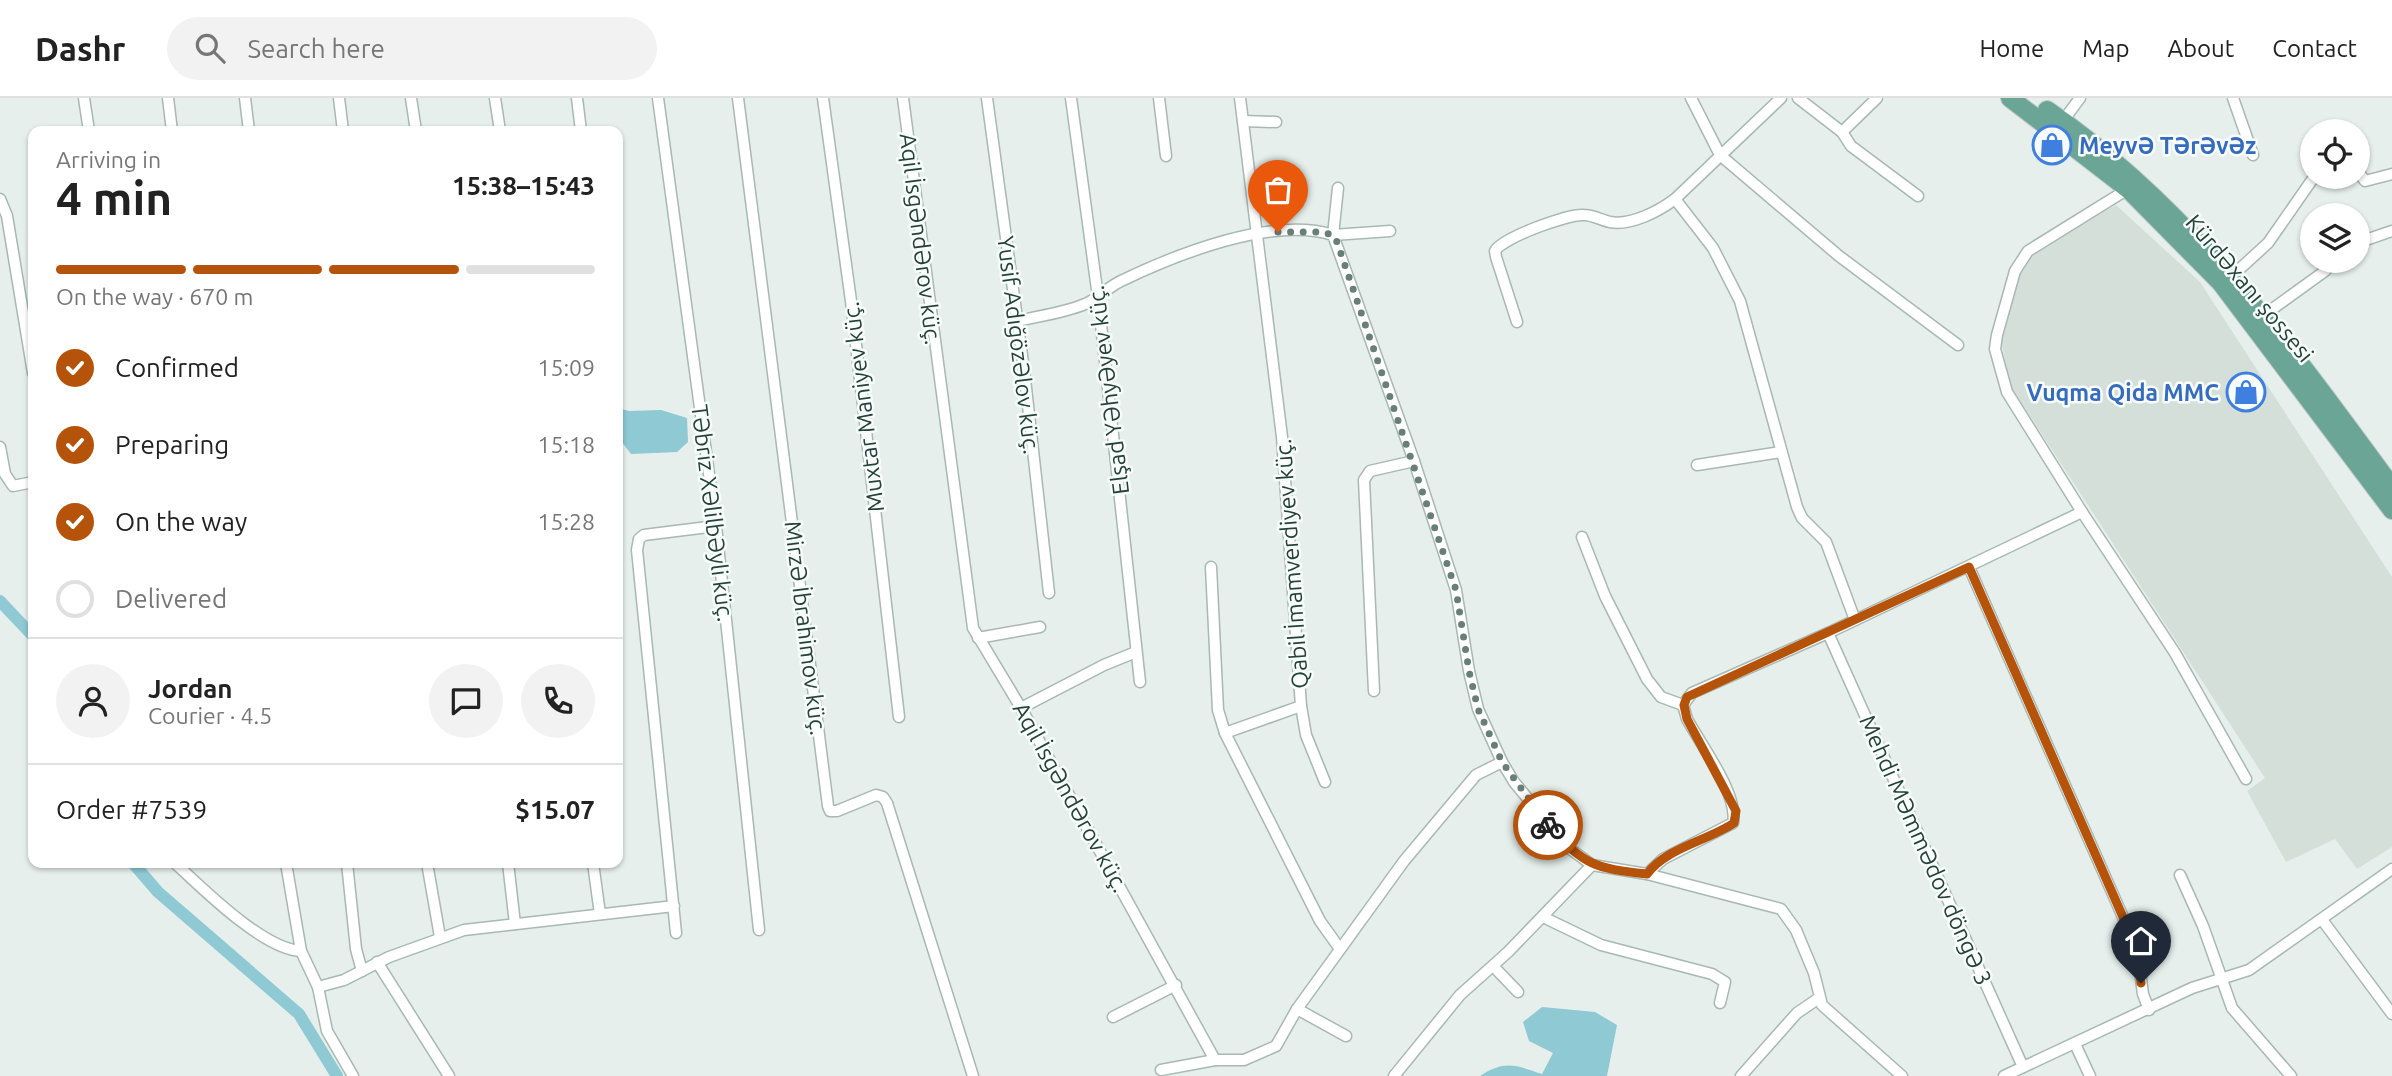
<!DOCTYPE html>
<html lang="en">
<head>
<meta charset="utf-8">
<style>
  body { margin:0; font-family:Ubuntu,sans-serif; background:#f2f2f2; color:#222; height:100vh; display:flex; flex-direction:column; font-size:26px; white-space:nowrap }
  * { box-sizing:border-box; margin:0 }
  p { font-size:23px; color:#767676 }
  .icon { flex:none; width:38px; height:38px; fill:none; stroke:currentColor; stroke-width:2; stroke-linecap:round; stroke-linejoin:round }
  .map { position:relative; flex:1; overflow:hidden }
  .side { position:absolute; left:28px; top:28px; width:595px; height:742px; display:flex; flex-direction:column; background:#fff; border-radius:14px; box-shadow:0 2px 5px #0004 }
  .side>* { flex:none }
  .fabs { position:absolute; left:2300px; top:21px; display:grid; gap:14px }
  .fabs a { display:grid; place-items:center; width:70px; height:70px; border-radius:50%; background:#fff; box-shadow:0 2px 5px #0004; font-size:35px }
  .pin { position:absolute; display:grid; place-items:center; width:60px; height:60px; color:#fff; margin:-72px -30px; border-radius:50% 50% 50% 0; rotate:-45deg; box-shadow:0 0 7px #0007 }
  .pin .icon { rotate:45deg }
  .courier { position:absolute; display:grid; place-items:center; width:70px; height:70px; margin:-35px; border:5px solid #b45309; border-radius:50%; background:#fff; color:#222; box-shadow:0 2px 9px #0007 }
  .head em { font-style:normal; font-weight:700 }
  .head div { display:flex; flex-direction:column-reverse }
  .head { display:flex; align-items:center; justify-content:space-between; height:119px; padding:0 28px }
  h1 { font-size:46px; font-weight:700; line-height:52px }
  .bar { display:grid; grid-template-columns:repeat(4,1fr); gap:10px 7px; align-content:center; height:84px; padding:0 28px }
  .bar i { height:9px; border-radius:5px; background:#e0e0e0 }
  .bar .active { background:#b45309 }
  .bar p { grid-column:span 4 }
  .line { display:flex; align-items:center; gap:18px; padding:0 28px; border-top:2px solid #e0e0e0 }
  .line div { flex:1 }
  .round { display:grid; place-items:center; flex:none; width:74px; height:74px; border-radius:37px; background:#f2f2f2 }
  ol { padding:0 28px; list-style:none }
  li { display:flex; align-items:center; gap:21px; height:77px }
  li p { margin-inline-start:auto }
  li .icon { padding:7px; border-radius:50%; background:#b45309; color:#fff; stroke-width:4 }
  li:last-child { color:#767676 }
  li i { width:38px; height:38px; border:4px solid #e0e0e0; border-radius:50% }
  header { display:flex; align-items:center; gap:42px; box-sizing:border-box; height:98px; padding:0 35px; background:#fff; border-bottom:2px solid #e0e0e0 }
  header strong { font-size:33px }
  nav { display:flex; gap:38px; margin-inline-start:auto; font-size:24px }
  .search { width:490px; height:63px; background:#f2f2f2; display:flex; align-items:center; gap:18px; box-sizing:border-box; padding:0 24px; border-radius:38px; color:#767676; font-size:26px }
  .map>svg:first-child { display:block }
  .built { fill:#d4dfda }
  .water { fill:#8ec9d4 }
  .lines { fill:none; stroke-linecap:round; stroke-linejoin:round }
  .canal { stroke:#8ec9d4; stroke-width:12 }
  .minor-casing { stroke:#a8b8b2; stroke-width:13 }
  .primary-casing { stroke:#c2cac8; stroke-width:20 }
  .minor { stroke:#fff; stroke-width:10 }
  .primary { stroke:#6aa596; stroke-width:18 }
  .done { stroke:#687f78; stroke-width:7; stroke-dasharray:0 12.6 }
  .route { stroke:#b45309; stroke-width:9 }
  .labels { text-anchor:middle; dominant-baseline:central; stroke-width:5; stroke-linejoin:round; paint-order:stroke }
  .shop-label { font-size:23px; font-weight:bold; fill:#366cbe; stroke:#f7fbf9; text-anchor:start }
  .street-label { font-size:23px; fill:#24423a; stroke:#f7fbf9 }
</style>
</head>
<body>
<header>
<strong>Dashr</strong>
<div class="search"><svg class="icon" aria-label="search" viewBox="0 0 24 24"><circle cx="10" cy="10" r="6"/><path d="M15 15l6 6"/></svg>Search here</div>
<nav><a>Home</a><a>Map</a><a>About</a><a>Contact</a></nav>
</header>
<div class="map">
<svg width="2392" height="978" viewBox="0 0 2392 978">
  <rect width="100%" height="100%" fill="#e6efeb"/>
  <path class="built" d="M2116,107L2200,184L2392,479V749L2357,771L2335,741L2286,764L2247,693L2265,680L2010,287L2001,242L2017,182L2034,152Z"/>
  <g class="water">
    <path d="M618,310L629,313L661,312L687,320L688,344L677,354L631,356L618,339Z"/>
    <path d="M1542,909L1595,914L1617,927L1607,978H1480C1505,962 1515,967 1542,976L1553,955L1529,943L1523,924Z"/>
  </g>
  <g class="lines">
    <g class="canal">
      <path d="M0,503L33,538"/>
      <path d="M133,765L158,794L299,916L337,978"/>
    </g>
    <defs>
      <g id="minor">
        <path d="M84,0L89,33"/>
        <path d="M168,0L172,33"/>
        <path d="M245,0L249,33"/>
        <path d="M339,0L343,33"/>
        <path d="M411,0L416,33"/>
        <path d="M495,0L500,33"/>
        <path d="M577,0L581,33"/>
        <path d="M658,0L716,428L759,832"/>
        <path d="M738,0L828,708L830,713H837L876,697L883,699L887,705L973,978"/>
        <path d="M823,0L851,203L899,619"/>
        <path d="M903,0L973,530L1021,610L1215,962H1244L1276,948L1297,911L1404,763L1476,677L1502,664"/>
        <path d="M987,0L1024,272L1049,495"/>
        <path d="M1071,0L1098,199L1140,584"/>
        <path d="M1159,0L1166,58"/>
        <path d="M1240,0L1282,339L1301,608L1225,635L1320,823L1340,851"/>
        <path d="M1691,0L1720,57L1839,158L1958,247"/>
        <path d="M1781,0L1675,101L1713,150L1740,203L1797,409L1802,420L1826,444L1855,522"/>
        <path d="M1798,0L1842,34L1877,0"/>
        <path d="M2233,0L2253,57"/>
        <path d="M1243,23L1276,24"/>
        <path d="M2063,23L2080,0"/>
        <path d="M1842,34L1851,48L1918,98"/>
        <path d="M2357,72L2365,83L2392,76"/>
        <path d="M1338,90L1333,137L1390,133"/>
        <path d="M0,101L7,118L33,275"/>
        <path d="M2357,145L2392,133"/>
        <path d="M2232,178L2268,145L2314,79"/>
        <path d="M2264,217L2325,173L2334,163"/>
        <path d="M1017,223C1039,218 1064,215 1085,206C1098,201 1108,189 1121,183C1177,156 1272,118 1333,137L1414,363L1456,492L1469,573L1478,611L1502,664L1514,684L1569,750L1592,767L1647,776L1781,811L1796,832L1814,875L1822,907L1902,978"/>
        <path d="M1517,224L1496,159L1495,153C1502,140 1567,116 1584,117C1593,117 1601,122 1610,124C1631,128 1659,113 1675,101"/>
        <path d="M0,349L5,376L13,388L33,384"/>
        <path d="M1697,367L1781,354"/>
        <path d="M2082,414L2175,555L2246,681"/>
        <path d="M1582,439L1605,498L1647,581L1661,599L1683,607"/>
        <path d="M1211,469L1218,612L1225,635"/>
        <path d="M1969,469L2137,851L2143,896L2149,912"/>
        <path d="M1828,535L2023,969"/>
        <path d="M978,540L1040,529"/>
        <path d="M1374,593L1364,382L1370,373L1414,363"/>
        <path d="M1301,608L1306,637L1325,684"/>
        <path d="M1021,610L1104,567L1136,554"/>
        <path d="M175,765C203,791 263,851 301,853"/>
        <path d="M286,765L301,853L318,889L327,933L353,978"/>
        <path d="M347,765L356,851L362,873"/>
        <path d="M427,765L440,839"/>
        <path d="M508,765L515,826"/>
        <path d="M593,765L600,816"/>
        <path d="M1647,776L1663,761L1733,725C1739,697 1701,647 1687,621L1683,607L1692,595L1828,535L2082,414L2007,294L1995,251L1997,237L2015,173L2028,153L2128,91"/>
        <path d="M2180,777L2203,828L2232,910L2291,978"/>
        <path d="M1543,819L1601,847L1712,876L1725,884L1720,905"/>
        <path d="M2323,823L2392,916"/>
        <path d="M676,835L637,452L639,441L644,437L716,428"/>
        <path d="M377,864L449,978"/>
        <path d="M1493,868L1518,894"/>
        <path d="M318,889L344,882L389,859L464,832L674,808"/>
        <path d="M1297,911L1346,938"/>
        <path d="M1113,919L1176,887"/>
        <path d="M2075,946L2090,978"/>
        <path d="M1161,972L1215,962"/>
        <path d="M1394,978L1460,897L1508,854L1592,767"/>
        <path d="M1741,978L1797,915L1819,900"/>
        <path d="M2004,978L2192,890L2249,872L2392,771"/>
      </g>
      <g id="primary">
        <path d="M2010,0L2128,91L2221,185L2392,412"/>
        <path d="M2047,12C2191,111 2290,250 2392,389"/>
      </g>
    </defs>
    <use href="#minor" class="minor-casing"/>
    <use href="#primary" class="primary-casing"/>
    <use href="#minor" class="minor"/>
    <use href="#primary" class="primary"/>
  </g>
  <g class="lines">
    <path class="done" d="M1278,134H1322L1333,137L1337,144L1456,492L1469,573L1478,611L1502,664L1548,727"/>
    <path class="route" d="M1548,727C1585,768 1594,770 1647,776C1666,750 1707,743 1734,725L1736,713L1687,621L1684,607L1687,599L1969,469L2137,851L2141,885"/>
  </g>
  <defs>
    <symbol id="shop-ring" viewBox="-11 -11 22 22"><circle r="9.5" fill="#f7fbf9" stroke="#3f7fe0" stroke-width="1.5"/><path d="M-5-2.5h2.3a2.7 3.5 0 0 1 5.4 0H5L5.5 6h-11ZM-1.5-2.5h3a1.5 2.3 0 0 0-3 0Z" fill="#3f7fe0"/></symbol>
  </defs>
  <g fill-rule="evenodd">
    <use href="#shop-ring" x="2030" y="25" width="44" height="44"/>
    <use href="#shop-ring" x="2224" y="272" width="44" height="44"/>
  </g>
  <g class="labels">
    <g class="shop-label">
      <text x="2079" y="47">Meyvə Tərəvəz</text>
      <text x="2219" y="294" text-anchor="end">Vuqma Qida MMC</text>
    </g>
    <g class="street-label">
      <text transform="translate(921 141) rotate(83)">Aqil İsgəndərov küç.</text>
      <text transform="translate(2250 190) rotate(50)">Kürdəxanı şossesi</text>
      <text transform="translate(1019 247) rotate(83)">Yusif Adığözəlov küç.</text>
      <text transform="translate(1108 292) rotate(-97)">Elşad Yəhyəyev küç.</text>
      <text transform="translate(863 309) rotate(-97)">Muxtar Maniyev küç.</text>
      <text transform="translate(713 415) rotate(83)">Təbriz Xəlilbəyli küç.</text>
      <text transform="translate(1291 466) rotate(-94)">Qabil İmamverdiyev küç.</text>
      <text transform="translate(806 530) rotate(83)">Mirzə İbrahimov küç.</text>
      <text transform="translate(1071 699) rotate(61)">Aqil İsgəndərov küç.</text>
      <text transform="translate(1926 752) rotate(66)">Mehdi Məmmədov döngə 3</text>
    </g>
  </g>
</svg>
<div class="fabs">
<a><svg class="icon" aria-label="locate" viewBox="0 0 24 24"><circle cx="12" cy="12" r="6"/><path d="M12 2v4M12 18v4M2 12h4M18 12h4"/></svg></a>
<a><svg class="icon" aria-label="layers" viewBox="0 0 24 24"><path d="M12 4l9 5-9 5-9-5zM3 14l9 5 9-5"/></svg></a>
</div>
<div class="pin" style="left:1278px;top:134px;background:#ea580c"><svg class="icon" aria-label="bag" viewBox="0 0 24 24"><path d="M5 8h14l-1 12H6zM9 8a3 3 0 0 1 6 0"/></svg></div>
<div class="pin" style="left:2141px;top:885px;background:#1f2937"><svg class="icon" aria-label="home" viewBox="0 0 24 24"><path d="M3 11l9-7 9 7M6 9v11h12V9"/></svg></div>
<div class="courier" style="left:1548px;top:727px"><svg class="icon" aria-label="bike" viewBox="0 0 24 24"><circle cx="6" cy="16" r="4"/><circle cx="18" cy="16" r="4"/><path d="M6 16l4-8h5l3 8M10 8l3 8H6M13 5h3"/></svg></div>
<section class="side">
<div class="head"><div><h1>4 min</h1><p>Arriving in</p></div><em>15:38–15:43</em></div>
<div class="bar"><i class="active"></i><i class="active"></i><i class="active"></i><i></i><p>On the way · 670 m</p></div>
<ol>
<li><svg class="icon" aria-label="check" viewBox="0 0 24 24"><path d="M5 12l5 5 9-10"/></svg>Confirmed<p>15:09</p></li>
<li><svg class="icon" aria-label="check" viewBox="0 0 24 24"><path d="M5 12l5 5 9-10"/></svg>Preparing<p>15:18</p></li>
<li><svg class="icon" aria-label="check" viewBox="0 0 24 24"><path d="M5 12l5 5 9-10"/></svg>On the way<p>15:28</p></li>
<li><i></i>Delivered</li>
</ol>
<div class="line" style="height:126px"><a class="round"><svg class="icon" aria-label="person" viewBox="0 0 24 24"><circle cx="12" cy="8" r="4"/><path d="M4 21q1-7 8-7t8 7"/></svg></a><div><b>Jordan</b><p>Courier · 4.5</p></div><a class="round"><svg class="icon" aria-label="chat" viewBox="0 0 24 24"><path d="M4 5h16v11H9l-5 4z"/></svg></a><a class="round"><svg class="icon" aria-label="phone" viewBox="0 0 24 24"><path d="M5 4h4l2 5-3 2q2 4 5 5l2-3 5 2v4C11 20 4 13 5 4z"/></svg></a></div>
<div class="line" style="height:91px"><div>Order #7539</div><b>$15.07</b></div>
</section>
</div>
</body>
</html>
